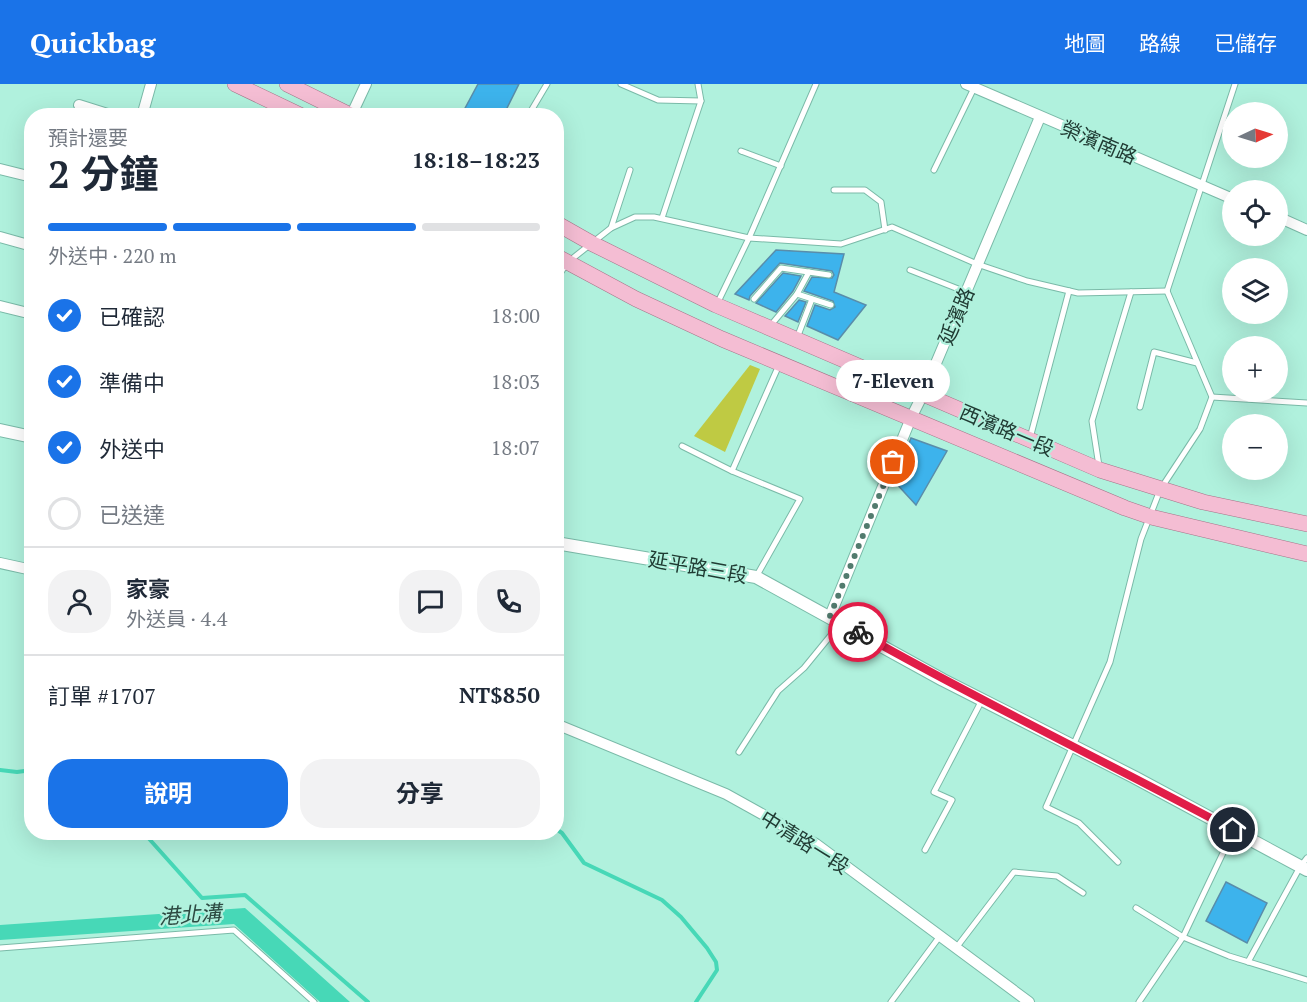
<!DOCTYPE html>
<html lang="zh-TW">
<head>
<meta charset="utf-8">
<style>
  body { margin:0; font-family:"PT Serif","Noto Sans TC",serif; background:#f2f2f3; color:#1f2937; height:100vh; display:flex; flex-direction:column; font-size:22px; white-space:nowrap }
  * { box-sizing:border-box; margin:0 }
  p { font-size:20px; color:#747a83 }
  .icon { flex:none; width:33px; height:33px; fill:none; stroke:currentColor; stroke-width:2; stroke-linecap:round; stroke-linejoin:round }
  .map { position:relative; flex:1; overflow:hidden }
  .side { position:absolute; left:24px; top:24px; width:540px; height:732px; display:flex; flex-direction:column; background:#fff; border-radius:24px; box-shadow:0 6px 24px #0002 }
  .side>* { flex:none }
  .needle { width:39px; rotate:86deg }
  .tools { position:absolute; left:1222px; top:18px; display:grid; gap:12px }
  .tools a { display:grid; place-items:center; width:66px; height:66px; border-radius:50%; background:#fff; box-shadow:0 6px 24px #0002; font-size:30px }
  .pin { position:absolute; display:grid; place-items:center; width:51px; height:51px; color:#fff; margin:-26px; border:3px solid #fff; border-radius:50%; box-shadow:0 2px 6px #0007 }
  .courier { position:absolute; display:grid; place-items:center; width:60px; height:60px; margin:-30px; border:4px solid #e11d48; border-radius:50%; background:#fff; color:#222; box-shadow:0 2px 8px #0007 }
  .bubble { position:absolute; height:42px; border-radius:21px; background:#fff; box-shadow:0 6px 24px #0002; font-size:20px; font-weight:700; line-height:42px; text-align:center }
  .head em { font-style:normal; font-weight:700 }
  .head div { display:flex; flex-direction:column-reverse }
  .head { display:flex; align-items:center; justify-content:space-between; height:102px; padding:0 24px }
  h1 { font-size:39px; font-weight:700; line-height:45px }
  .bar { display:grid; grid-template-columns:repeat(4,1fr); gap:9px 6px; align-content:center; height:72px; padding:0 24px }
  .bar i { height:8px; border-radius:4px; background:#e0e1e3 }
  .bar .current { background:#1a73e8 }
  .bar p { grid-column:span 4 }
  .line { display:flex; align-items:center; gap:15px; padding:0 24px; border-top:2px solid #e0e1e3 }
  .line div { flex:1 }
  .round { display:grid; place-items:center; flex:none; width:63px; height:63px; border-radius:24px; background:#f2f2f3 }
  ol { padding:0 24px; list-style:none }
  li { display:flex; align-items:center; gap:18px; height:66px }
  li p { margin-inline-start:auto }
  li .icon { padding:6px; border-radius:50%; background:#1a73e8; color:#fff; stroke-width:4 }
  li:last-child { color:#747a83 }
  li i { width:33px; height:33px; border:3px solid #e0e1e3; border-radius:50% }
  .button { display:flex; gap:12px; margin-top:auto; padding:12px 24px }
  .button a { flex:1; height:69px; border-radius:24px; background:#1a73e8; color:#fff; font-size:24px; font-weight:700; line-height:69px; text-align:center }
  .button a+a { background:#f2f2f3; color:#1f2937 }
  header { display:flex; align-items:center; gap:36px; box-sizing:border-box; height:84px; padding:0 30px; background:#1a73e8; color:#fff }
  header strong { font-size:28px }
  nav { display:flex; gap:33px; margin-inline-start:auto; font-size:21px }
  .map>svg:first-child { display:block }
  .green { fill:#bfca43 }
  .water { fill:#47d8b7 }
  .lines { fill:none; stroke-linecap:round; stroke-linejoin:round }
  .stream { stroke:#47d8b7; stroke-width:4 }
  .building { fill:#3db3ec; stroke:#598daa; stroke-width:1.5 }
  .service-casing { stroke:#7abaa8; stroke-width:7 }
  .minor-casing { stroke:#7abaa8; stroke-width:12 }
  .tertiary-casing { stroke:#7abaa8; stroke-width:14 }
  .primary-casing { stroke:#a57388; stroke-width:16 }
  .service { stroke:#fff; stroke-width:5 }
  .minor { stroke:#fff; stroke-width:10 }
  .tertiary { stroke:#fff; stroke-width:12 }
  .primary { stroke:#f4bdd3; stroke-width:15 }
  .done { stroke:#527b6e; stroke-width:6; stroke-dasharray:0 10.8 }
  .route { stroke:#e11d48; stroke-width:8 }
  .labels { text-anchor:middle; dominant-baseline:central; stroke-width:4.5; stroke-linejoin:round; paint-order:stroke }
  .street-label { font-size:20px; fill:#203b33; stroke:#b0f1dd }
  .water-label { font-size:21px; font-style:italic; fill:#2d4a42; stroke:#b0f1dd }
</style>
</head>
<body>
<header>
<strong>Quickbag</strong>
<nav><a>地圖</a><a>路線</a><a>已儲存</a></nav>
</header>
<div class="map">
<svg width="1307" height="918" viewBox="0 0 1307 918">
  <rect width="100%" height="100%" fill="#b0f1dd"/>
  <path class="green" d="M750,281L760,285L725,368L694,352Z"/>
  <path class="water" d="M245,824L350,918H320L234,840L0,856V841Z"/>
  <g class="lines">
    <g class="stream">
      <path d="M0,686L17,688L32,686"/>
      <path d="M556,745L562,749L584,779L662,816L681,833L707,864L716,878L717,886L696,918"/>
      <path d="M143,748L202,814L245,811L368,918"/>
    </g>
  </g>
  <g class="building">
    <path d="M478,0H519L503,32H470L463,28Z"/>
    <path d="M776,166L844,170L834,208L866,221L838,256L807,242L815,221L830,226L835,223L833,217L804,207L812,193L832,194L834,191L832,187L780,179L750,212L749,216L735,210Z"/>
    <path d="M783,189L801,192L793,207L776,228L756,219Z"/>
    <path d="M799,216L806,218L798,238L785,232Z"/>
    <path d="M911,354L947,367L916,421L894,397Z"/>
    <path d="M1226,798L1267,819L1247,859L1206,837Z"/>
  </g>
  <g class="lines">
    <defs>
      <g id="service">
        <path d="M621,0L658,16L701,17"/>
        <path d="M528,32L547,0"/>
        <path d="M741,67L781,82"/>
        <path d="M934,86L974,4"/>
        <path d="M834,106H865L881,118L885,146"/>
        <path d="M662,134L701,17L698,0"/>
        <path d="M611,144L630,86"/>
        <path d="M910,186L966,208"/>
        <path d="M809,188L797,210L831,221"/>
        <path d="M556,195L568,178L611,144L635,133H654L749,154L841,160L892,143L977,180L1027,197L1078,209L1167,207"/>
        <path d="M1167,207L1235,0"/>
        <path d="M754,215L781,184L829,191"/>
        <path d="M717,220L749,154L816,0"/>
        <path d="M771,241L797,210"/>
        <path d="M797,254L812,215"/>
        <path d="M1212,313L1307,319"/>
        <path d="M1140,323L1154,268L1197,279"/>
        <path d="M1030,354L1069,207"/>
        <path d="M682,362L732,387L800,415L756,493"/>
        <path d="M1099,382L1092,337L1131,208"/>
        <path d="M732,387L779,281"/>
        <path d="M739,668L778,607L804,584L840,540"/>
        <path d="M925,766L952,716L934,708L982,616"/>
        <path d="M1118,778L1079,739L1046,723L1110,578L1141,455L1160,406L1200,345L1212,313L1167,207"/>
        <path d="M1136,824L1183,853L1229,872L1307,896"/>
        <path d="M0,864L234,846L314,918"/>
        <path d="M956,864L1014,788L1057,792L1083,809"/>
        <path d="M1248,878L1300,783L1307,774"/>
        <path d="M891,918L940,852"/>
        <path d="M1139,918L1183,853L1233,748"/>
      </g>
      <g id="minor">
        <path d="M966,0L1233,115"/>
        <path d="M79,21L114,32"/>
        <path d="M142,32L151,0"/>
        <path d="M351,32L366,0"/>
        <path d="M0,85L32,93"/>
        <path d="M1278,133L1307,146"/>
        <path d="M0,153L32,162"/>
        <path d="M0,222L32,230"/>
        <path d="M0,479L32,486"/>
        <path d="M830,532L911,334L923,310L1040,33"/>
        <path d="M556,640L726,710L816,760L1029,918"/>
      </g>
      <g id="tertiary">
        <path d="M0,346L32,353"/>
        <path d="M556,459L756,493L943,596L1134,693L1307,786"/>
      </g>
      <g id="primary">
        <path d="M235,0L302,32"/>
        <path d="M287,0L352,32"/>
        <path d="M556,139L593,160L716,221L1100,386L1203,418L1307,440"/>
        <path d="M556,172L636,215L722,255L1125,424L1151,433L1307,470"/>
      </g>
    </defs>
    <use href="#service" class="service-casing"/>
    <use href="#minor" class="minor-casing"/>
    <use href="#tertiary" class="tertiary-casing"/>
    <use href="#primary" class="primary-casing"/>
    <use href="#service" class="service"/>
    <use href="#minor" class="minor"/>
    <use href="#tertiary" class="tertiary"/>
    <use href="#primary" class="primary"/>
  </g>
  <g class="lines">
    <path class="done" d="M858,548L830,532L893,378"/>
    <path class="route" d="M858,548C981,618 1109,679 1233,746"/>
  </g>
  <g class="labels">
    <g class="street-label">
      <text transform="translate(1099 58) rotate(23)">榮濱南路</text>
      <text transform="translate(956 232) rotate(-67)">延濱路</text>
      <text transform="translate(1007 346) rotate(23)">西濱路一段</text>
      <text transform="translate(698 483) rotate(10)">延平路三段</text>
      <text transform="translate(805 758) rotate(32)">中清路一段</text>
    </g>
    <g class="water-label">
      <text transform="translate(190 830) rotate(-4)">港北溝</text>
    </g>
  </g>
</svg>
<div class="tools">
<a><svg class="needle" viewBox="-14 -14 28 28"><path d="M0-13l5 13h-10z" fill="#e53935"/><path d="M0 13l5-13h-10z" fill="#747a83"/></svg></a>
<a><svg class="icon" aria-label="locate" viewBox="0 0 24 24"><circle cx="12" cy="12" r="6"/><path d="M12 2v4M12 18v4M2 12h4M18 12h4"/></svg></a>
<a><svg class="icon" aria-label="layers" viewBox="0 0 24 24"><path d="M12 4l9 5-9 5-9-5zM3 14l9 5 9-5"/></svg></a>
<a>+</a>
<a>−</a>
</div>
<div class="pin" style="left:893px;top:378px;background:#ea580c"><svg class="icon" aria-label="bag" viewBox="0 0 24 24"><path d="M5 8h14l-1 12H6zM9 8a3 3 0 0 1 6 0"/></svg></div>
<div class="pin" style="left:1233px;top:746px;background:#1f2937"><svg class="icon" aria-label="home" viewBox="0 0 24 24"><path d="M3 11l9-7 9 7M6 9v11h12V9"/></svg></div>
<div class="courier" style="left:858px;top:548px"><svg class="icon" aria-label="bike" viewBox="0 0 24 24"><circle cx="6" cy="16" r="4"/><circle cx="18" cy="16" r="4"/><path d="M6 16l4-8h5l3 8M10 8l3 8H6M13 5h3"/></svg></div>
<div class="bubble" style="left:836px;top:276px;width:114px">7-Eleven</div>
<section class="side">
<div class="head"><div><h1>2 分鐘</h1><p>預計還要</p></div><em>18:18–18:23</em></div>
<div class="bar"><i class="current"></i><i class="current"></i><i class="current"></i><i></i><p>外送中 · 220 m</p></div>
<ol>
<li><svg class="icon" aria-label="check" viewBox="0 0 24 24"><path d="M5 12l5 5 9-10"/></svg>已確認<p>18:00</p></li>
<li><svg class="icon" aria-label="check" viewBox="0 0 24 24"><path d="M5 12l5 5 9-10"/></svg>準備中<p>18:03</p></li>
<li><svg class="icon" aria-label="check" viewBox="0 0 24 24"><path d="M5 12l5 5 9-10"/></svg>外送中<p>18:07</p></li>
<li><i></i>已送達</li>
</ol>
<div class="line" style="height:108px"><a class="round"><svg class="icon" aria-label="person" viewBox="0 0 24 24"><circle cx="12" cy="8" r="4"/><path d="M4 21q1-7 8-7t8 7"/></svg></a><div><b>家豪</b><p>外送員 · 4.4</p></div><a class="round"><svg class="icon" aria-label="chat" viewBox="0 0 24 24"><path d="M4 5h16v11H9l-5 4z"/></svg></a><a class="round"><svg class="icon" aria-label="phone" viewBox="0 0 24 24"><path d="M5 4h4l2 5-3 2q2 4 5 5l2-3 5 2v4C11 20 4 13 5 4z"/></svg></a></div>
<div class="line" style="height:78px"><div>訂單 #1707</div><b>NT$850</b></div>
<div class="button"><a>說明</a><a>分享</a></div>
</section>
</div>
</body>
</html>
